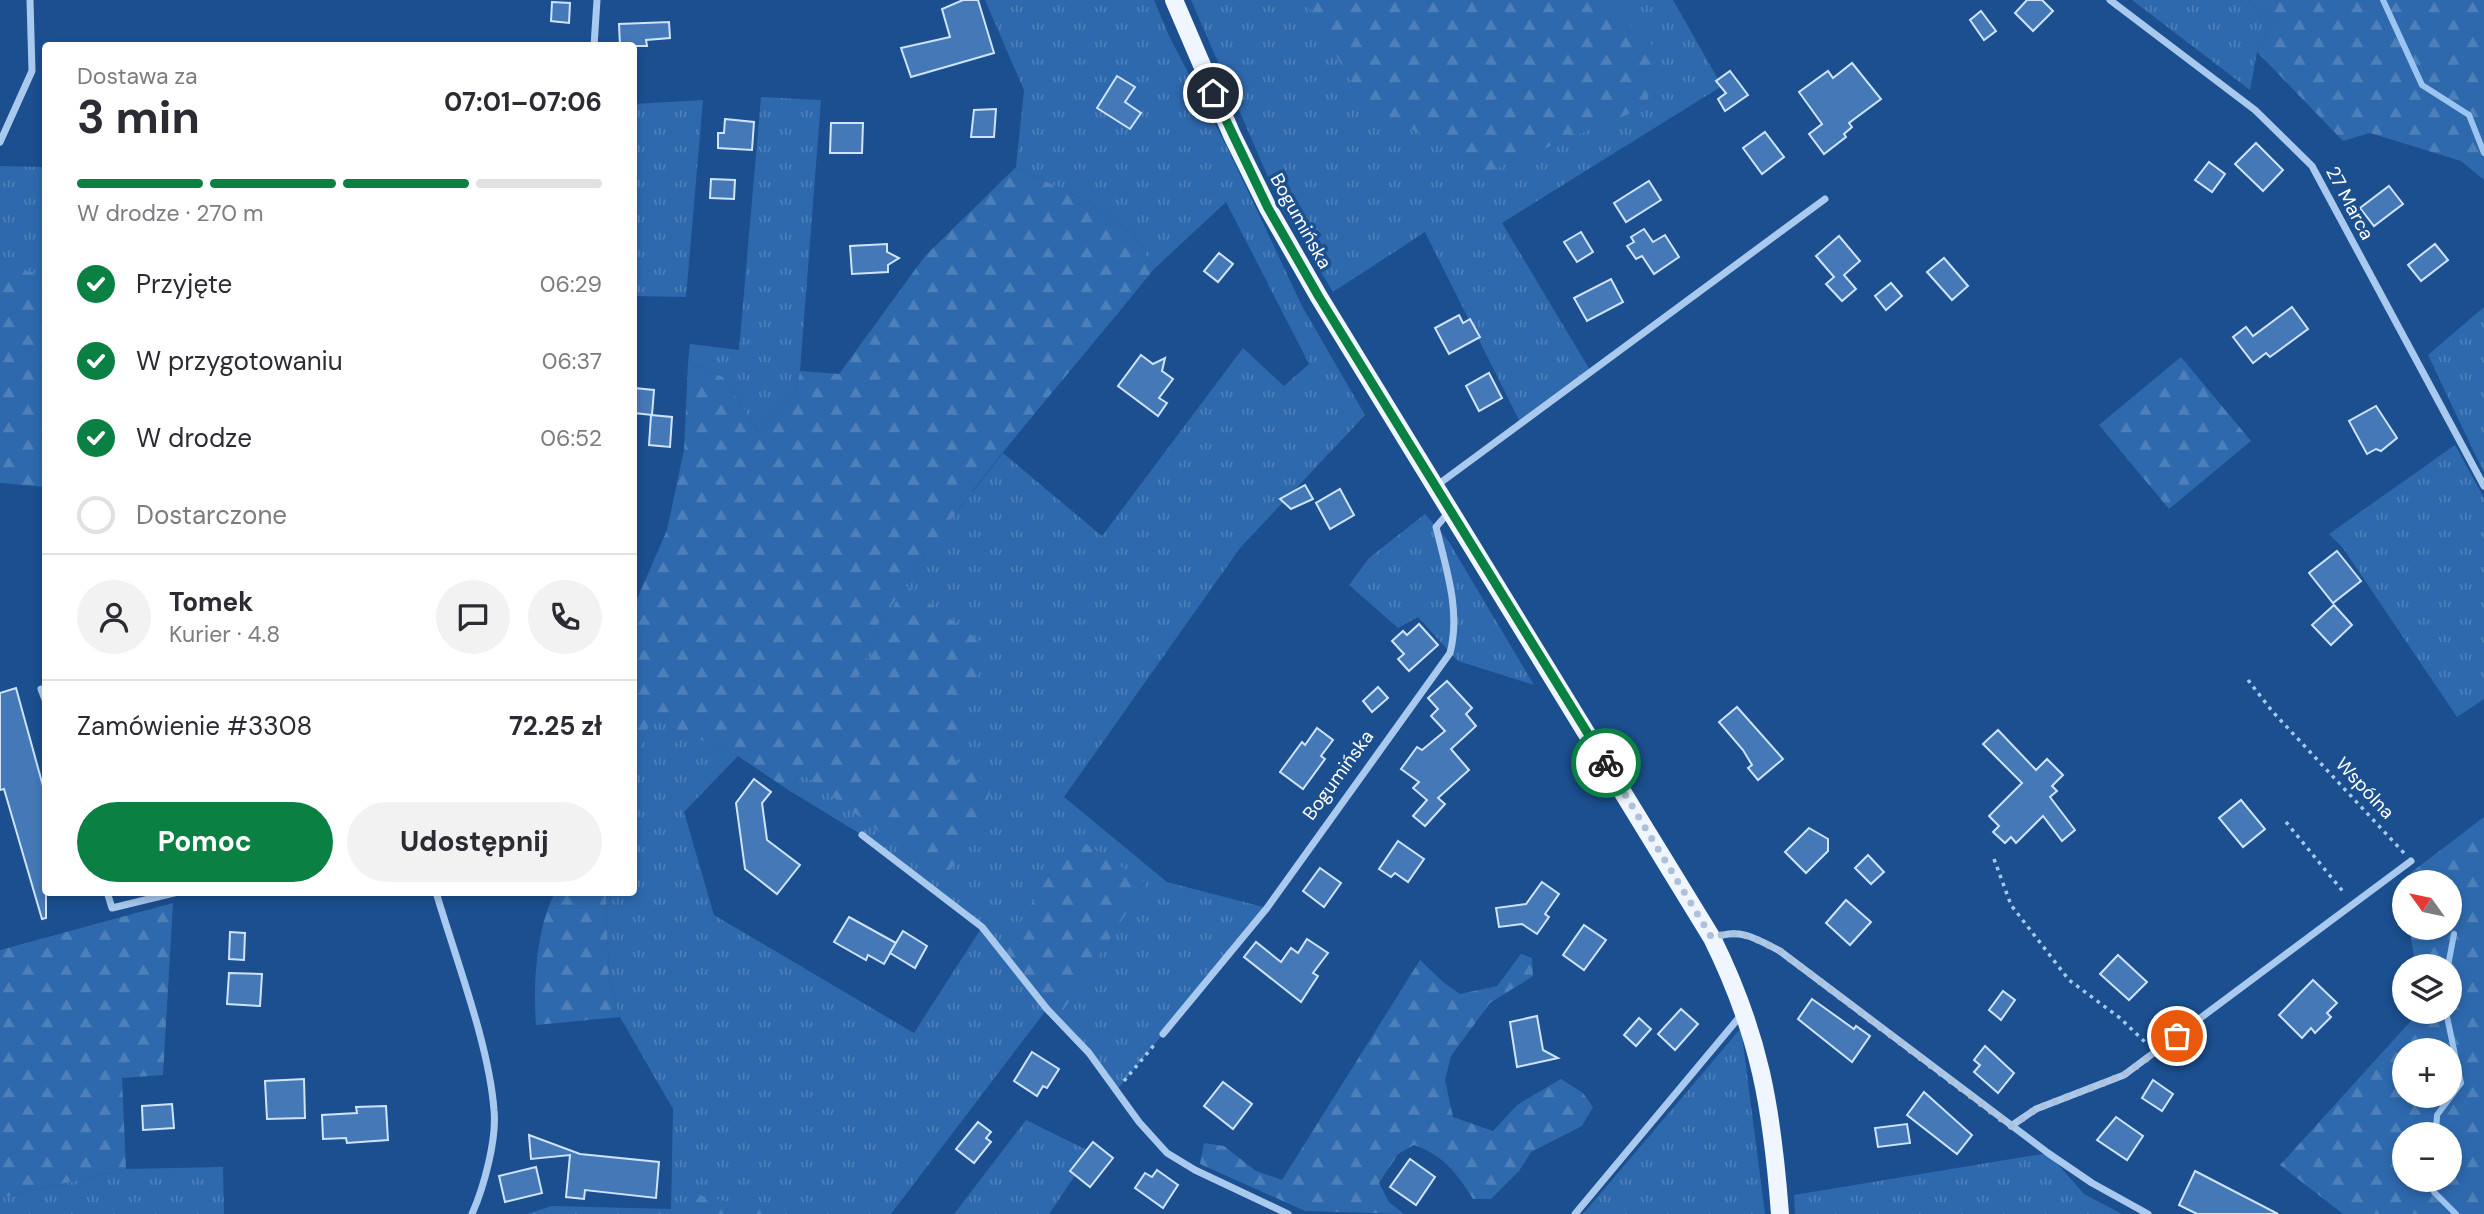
<!DOCTYPE html>
<html lang="pl">
<head>
<meta charset="utf-8">
<style>
  body { margin:0; font-family:"DM Sans",sans-serif; background:#f2f2f3; color:#2b2b33; height:100vh; display:flex; flex-direction:column; font-size:26px; white-space:nowrap }
  * { box-sizing:border-box; margin:0 }
  p { font-size:23px; color:#7c7c81 }
  .icon { flex:none; width:38px; height:38px; fill:none; stroke:currentColor; stroke-width:2; stroke-linecap:round; stroke-linejoin:round }
  .map { position:relative; flex:1; overflow:hidden }
  .drawer { position:absolute; left:42px; top:42px; width:595px; height:854px; display:flex; flex-direction:column; background:#fff; border-radius:7px; box-shadow:0 4px 10px #0003 }
  .drawer>* { flex:none }
  .needle { width:46px; rotate:303deg }
  .fabs { position:absolute; left:2392px; top:870px; display:grid; gap:14px }
  .fabs a { display:grid; place-items:center; width:70px; height:70px; border-radius:50%; background:#fff; box-shadow:0 4px 10px #0003; font-size:35px }
  .pin { position:absolute; display:grid; place-items:center; width:60px; height:60px; color:#fff; margin:-30px; border:4px solid #fff; border-radius:50%; box-shadow:0 2px 7px #0007 }
  .courier { position:absolute; display:grid; place-items:center; width:70px; height:70px; margin:-35px; border:5px solid #0b8043; border-radius:50%; background:#fff; color:#222; box-shadow:0 2px 9px #0007 }
  .overview em { font-style:normal; font-weight:700 }
  .overview div { display:flex; flex-direction:column-reverse }
  .overview { display:flex; align-items:center; justify-content:space-between; height:119px; padding:0 35px }
  h1 { font-size:46px; font-weight:700; line-height:52px }
  .bar { display:grid; grid-template-columns:repeat(4,1fr); gap:10px 7px; align-content:center; height:84px; padding:0 35px }
  .bar i { height:9px; border-radius:5px; background:#e1e1e2 }
  .bar .current { background:#0b8043 }
  .bar p { grid-column:span 4 }
  .line { display:flex; align-items:center; gap:18px; padding:0 35px; border-top:2px solid #e1e1e2 }
  .line div { flex:1 }
  .round { display:grid; place-items:center; flex:none; width:74px; height:74px; border-radius:37px; background:#f2f2f3 }
  ol { padding:0 35px; list-style:none }
  li { display:flex; align-items:center; gap:21px; height:77px }
  li p { margin-inline-start:auto }
  li .icon { padding:7px; border-radius:50%; background:#0b8043; color:#fff; stroke-width:4 }
  li:last-child { color:#7c7c81 }
  li i { width:38px; height:38px; border:4px solid #e1e1e2; border-radius:50% }
  .cta { display:flex; gap:14px; margin-top:auto; padding:14px 35px }
  .cta a { flex:1; height:80px; border-radius:42px; background:#0b8043; color:#fff; font-size:28px; font-weight:700; line-height:80px; text-align:center }
  .cta a+a { background:#f2f2f3; color:#2b2b33 }
  .map>svg:first-child { display:block }
  .grass { fill:url(#grass-tufts) }
  .forest { fill:url(#forest-firs); fill-rule:evenodd }
  .lines { fill:none; stroke-linecap:round; stroke-linejoin:round }
  .stream { stroke:#9cc4f0; stroke-width:6 }
  .building { fill:#4478b7; stroke:#cfe3fa; stroke-width:2 }
  .path { stroke:#a9c9ee; stroke-width:3.5; stroke-dasharray:3.5 5; stroke-linecap:butt }
  .minor { stroke:#a9c9ee; stroke-width:7 }
  .primary { stroke:#f0f6ff; stroke-width:18 }
  .done { stroke:#afc1d8; stroke-width:7; stroke-dasharray:0 12.6 }
  .route { stroke:#0b8043; stroke-width:9 }
  .labels { text-anchor:middle; dominant-baseline:central; stroke-width:7; stroke-linejoin:round; paint-order:stroke }
  .street-label { font-size:19px; fill:#fff; stroke:#1b4f8f }
</style>
</head>
<body>
<div class="map">
<svg width="2484" height="1214" viewBox="0 0 2484 1214">
  <defs>
    <pattern id="grass-tufts" width="24" height="20" patternUnits="userSpaceOnUse" patternTransform="scale(1.75)"><rect width="24" height="20" fill="#2e69ad"/><path d="M3 7l-1-3M5 7V3M7 7l1-3M15 17l-1-3M17 17v-4M19 17l1-3" fill="none" stroke="#4d80b9"/></pattern>
    <pattern id="forest-firs" width="22" height="20" patternUnits="userSpaceOnUse" patternTransform="scale(1.75)"><rect width="22" height="20" fill="#2e69ad"/><path d="M5 1l3.5 6h-7zM16 11l3.5 6h-7z" fill="#4d80b9"/></pattern>
  </defs>
  <rect width="100%" height="100%" fill="#1b4f8f"/>
  <g class="grass">
    <path d="M985,0H1154L1170,38L1228,149L1302,306L1365,415L1240,548L1064,797L1167,882L1267,908L1116,1091L1089,1053L1047,1009L891,1214H527L552,1206L671,1209L673,1109L620,1017L609,979L606,893L634,892V760L652,717L738,756L684,812L714,915L914,1033L982,927L862,835L790,791L852,692L879,623L940,533L1003,453L1102,536L1243,348L1284,386L1309,364L1226,202L1154,269L1133,234L1089,202L1016,167L1024,90Z"/>
    <path d="M1191,0H1673L1722,86L1502,223L1591,372L1521,424L1425,232L1333,292L1282,209Z"/>
    <path d="M2132,0H2248L2273,21L2257,52L2250,90Z"/>
    <path d="M761,97L821,100L800,371L795,394L757,430L723,377L688,362L690,344L739,350Z"/>
    <path d="M703,100L686,297L634,296V104Z"/>
    <path d="M0,166L45,167V482H0Z"/>
    <path d="M2484,307V473L2428,355Z"/>
    <path d="M2455,445L2484,498V699L2457,717L2343,548L2329,534Z"/>
    <path d="M1425,514L1449,542L1534,685L1458,661L1418,617L1398,628L1349,585L1369,558Z"/>
    <path d="M1741,1028L1765,1214H1583Z"/>
    <path d="M1026,1120L1091,1152L1049,1214H954Z"/>
    <path d="M2048,1153L2084,1194L2122,1214H1795L1794,1195Z"/>
    <path d="M223,1167L224,1214H0V1198L126,1169Z"/>
  </g>
  <g class="forest">
    <path d="M1305,0H1605L1659,52L1646,107L1487,172L1361,100Z"/>
    <path d="M2248,0H2484V180L2461,161L2370,133L2343,141L2257,52L2273,21Z"/>
    <path d="M1016,167L1089,202L1133,234L1154,269C1070,374 979,473 905,585L977,639L987,654L961,718L957,762L992,786L979,825L944,880L801,773L790,791L738,756L652,718L634,760V606L667,530L684,450L688,362L723,377L757,430L795,394L800,371L839,374L925,256ZM901,592L858,681H857L879,623Z"/>
    <path d="M0,261L8,266L45,276V487L0,483Z"/>
    <path d="M2181,357L2251,441L2169,509L2099,425Z"/>
    <path d="M2484,817V1214H2343L2280,1165L2419,1012H2450V966H2416L2409,928H2450V882H2404V904L2400,881ZM2404,1050H2450V1096H2404ZM2404,1134H2450V1180H2404Z"/>
    <path d="M1074,836L1146,883L1057,1020L1002,951Z"/>
    <path d="M555,893H606L609,979L620,1017L536,1025C533,985 536,928 555,893Z"/>
    <path d="M173,903L163,1075L122,1078L126,1169L0,1198V950Z"/>
    <path d="M1521,954L1532,958L1533,976L1490,1003L1451,1056L1445,1080L1453,1117L1493,1131L1517,1105L1561,1079L1583,1093L1593,1107L1582,1126L1531,1152L1519,1171L1491,1199H1473C1457,1173 1443,1155 1414,1145L1398,1154L1379,1183L1389,1202L1404,1214L1305,1211L1200,1164L1204,1143L1224,1146L1256,1171L1282,1180L1420,960L1443,982L1460,994L1497,986Z"/>
    <path d="M690,1193L783,1214H685Z"/>
  </g>
  <g class="lines">
    <g class="stream">
      <path d="M2383,0L2422,85L2469,115L2484,153"/>
      <path d="M2448,966L2454,934"/>
      <path d="M2436,1134L2437,1115L2461,1083L2446,1012"/>
      <path d="M2434,1180V1192L2456,1214"/>
    </g>
  </g>
  <g class="building">
    <path d="M963,0H978L994,53L911,77L901,48L950,37L942,9Z"/>
    <path d="M2027,0H2042L2053,11L2033,31L2015,13Z"/>
    <path d="M552,2L570,3L569,23L551,21Z"/>
    <path d="M1981,11L1996,31L1984,40L1970,20Z"/>
    <path d="M669,22L670,38L646,40L647,46H620L619,24Z"/>
    <path d="M1852,63L1881,99L1849,123L1852,127L1844,134L1846,137L1824,154L1809,134L1822,124L1799,92L1828,71L1833,78Z"/>
    <path d="M1730,71L1748,95L1725,111L1718,99L1726,93L1716,81Z"/>
    <path d="M1117,76L1135,87L1125,102L1141,113L1130,129L1097,108Z"/>
    <path d="M996,109L994,137H971L974,110Z"/>
    <path d="M725,119L754,122L752,150L718,148V133H724Z"/>
    <path d="M831,123H863L862,153H830Z"/>
    <path d="M1765,132L1784,157L1762,174L1743,148Z"/>
    <path d="M2256,143L2283,170L2263,191L2235,164Z"/>
    <path d="M2209,162L2225,174L2212,192L2195,180Z"/>
    <path d="M711,179L735,180L734,199L710,198Z"/>
    <path d="M1649,181L1661,200L1626,222L1614,203Z"/>
    <path d="M2389,186L2403,204L2374,226L2360,208Z"/>
    <path d="M1644,229L1653,242L1665,235L1679,257L1654,274L1642,256L1636,259L1627,246L1634,242L1631,237Z"/>
    <path d="M1581,232L1593,252L1577,262L1564,242Z"/>
    <path d="M1839,236L1860,261L1844,275L1856,289L1842,301L1826,284L1834,277L1816,256Z"/>
    <path d="M887,244V252L899,258L888,265V272L852,274L850,246Z"/>
    <path d="M2435,244L2448,260L2421,281L2408,265Z"/>
    <path d="M1219,253L1233,264L1218,282L1204,271Z"/>
    <path d="M1944,258L1968,286L1952,300L1927,272Z"/>
    <path d="M1611,279L1623,302L1587,321L1574,298Z"/>
    <path d="M1891,283L1902,296L1886,310L1875,296Z"/>
    <path d="M2292,307L2308,329L2270,357L2266,353L2253,363L2233,337L2246,327L2253,336Z"/>
    <path d="M1459,315L1463,323L1470,319L1480,337L1449,354L1435,328Z"/>
    <path d="M1141,355L1153,364L1165,358L1162,371L1173,379L1159,398L1167,403L1158,416L1118,386Z"/>
    <path d="M1489,373L1502,398L1479,411L1466,386Z"/>
    <path d="M634,388L654,390L652,415L634,413Z"/>
    <path d="M2376,406L2397,438L2381,451L2376,449L2367,454L2349,421Z"/>
    <path d="M651,415L672,417L670,447L649,445Z"/>
    <path d="M1305,485L1313,499L1291,509L1280,499Z"/>
    <path d="M1340,489L1354,515L1330,529L1316,503Z"/>
    <path d="M2337,551L2361,581L2333,603L2309,573Z"/>
    <path d="M2334,605L2352,625L2331,645L2312,625Z"/>
    <path d="M1419,624L1438,645L1409,671L1398,659L1404,654L1392,641L1403,631L1407,635Z"/>
    <path d="M1447,681L1472,708L1466,714L1476,726L1451,749L1469,770L1438,798L1445,804L1425,826L1413,816L1427,800L1413,788L1419,782L1401,769L1417,747L1422,750L1445,731L1431,716L1438,709L1428,698Z"/>
    <path d="M1378,687L1388,698L1372,712L1363,701Z"/>
    <path d="M16,688L46,797V918L42,919L4,789L0,790V693Z"/>
    <path d="M1737,707L1783,759L1758,780L1748,768L1752,765L1743,750L1719,722Z"/>
    <path d="M1317,728L1333,740L1321,756L1325,759L1303,789L1280,772L1302,742L1305,745Z"/>
    <path d="M1998,730L2036,770L2047,759L2063,775L2052,786L2057,791L2050,797L2075,830L2062,841L2043,816L2016,843L2011,837L2005,843L1993,832L1999,826L1989,816L2022,783L1983,744Z"/>
    <path d="M754,779L771,792L762,803L767,840L800,865L777,894L745,869L736,803Z"/>
    <path d="M2241,800L2265,829L2243,847L2219,818Z"/>
    <path d="M1809,828L1828,839V851L1806,873L1785,852Z"/>
    <path d="M1398,841L1424,859L1408,882L1395,873L1391,877L1379,869Z"/>
    <path d="M1868,855L1884,872L1871,884L1855,868Z"/>
    <path d="M1320,868L1341,883L1324,907L1303,891Z"/>
    <path d="M1542,882L1559,894L1545,914L1549,917L1537,934L1522,924L1499,927L1496,908L1526,904Z"/>
    <path d="M1846,900L1871,922L1850,945L1826,923Z"/>
    <path d="M849,917L896,943L884,964L868,955L866,960L834,942Z"/>
    <path d="M1584,925L1606,940L1584,970L1563,955Z"/>
    <path d="M903,931L927,946L915,968L890,953Z"/>
    <path d="M230,932L245,933L244,960L229,959Z"/>
    <path d="M1307,939L1328,953L1313,973L1318,976L1301,1002L1244,957L1256,942L1281,962L1291,948L1298,953Z"/>
    <path d="M2118,955L2147,982L2129,1000L2100,974Z"/>
    <path d="M229,973L262,974L260,1006L227,1004Z"/>
    <path d="M2313,980L2337,1003L2327,1013L2331,1017L2315,1033L2311,1028L2302,1038L2279,1015Z"/>
    <path d="M2003,991L2015,1000L2001,1020L1989,1010Z"/>
    <path d="M1812,999L1854,1029L1856,1026L1870,1036L1852,1062L1798,1019Z"/>
    <path d="M1681,1009L1698,1024L1675,1050L1658,1034Z"/>
    <path d="M1537,1016L1543,1050L1558,1058L1517,1067L1510,1022Z"/>
    <path d="M1639,1018L1651,1029L1636,1046L1624,1035Z"/>
    <path d="M1985,1046L2014,1073L1998,1093L1974,1072L1980,1065L1974,1060Z"/>
    <path d="M1032,1052L1059,1069L1047,1088L1043,1086L1037,1096L1014,1081Z"/>
    <path d="M304,1079L305,1118L267,1119L265,1081Z"/>
    <path d="M2153,1080L2173,1094L2162,1111L2142,1098Z"/>
    <path d="M1223,1082L1252,1104L1233,1129L1204,1106Z"/>
    <path d="M1924,1092L1972,1135L1957,1154L1907,1115Z"/>
    <path d="M172,1104L174,1128L143,1130L142,1106Z"/>
    <path d="M386,1106L388,1140L347,1143L346,1138L323,1139L322,1115L357,1113L356,1107Z"/>
    <path d="M2116,1117L2143,1136L2127,1160L2097,1140Z"/>
    <path d="M978,1122L991,1132L986,1138L991,1142L974,1163L956,1149Z"/>
    <path d="M1907,1124L1910,1143L1878,1147L1875,1128Z"/>
    <path d="M529,1135L580,1154L659,1162L656,1198L585,1190L584,1199L566,1197L570,1155L531,1159Z"/>
    <path d="M1093,1142L1113,1158L1090,1187L1070,1171Z"/>
    <path d="M1410,1159L1435,1177L1416,1205L1390,1187Z"/>
    <path d="M536,1167L542,1193L505,1202L499,1176Z"/>
    <path d="M1157,1170L1178,1185L1163,1208L1135,1188L1145,1173L1152,1177Z"/>
    <path d="M2195,1171L2278,1214H2197L2179,1205Z"/>
  </g>
  <g class="lines">
    <g class="path">
      <path d="M2248,680L2272,711L2404,853"/>
      <path d="M2286,822L2345,894"/>
      <path d="M1994,859L2011,905L2069,980L2120,1018L2146,1043"/>
      <path d="M1124,1081L1155,1044"/>
    </g>
    <g class="minor">
      <path d="M2110,0L2255,110L2312,166L2484,486"/>
      <path d="M594,46L597,0"/>
      <path d="M0,142L32,71L30,0"/>
      <path d="M1436,486L1825,199"/>
      <path d="M41,689L46,702"/>
      <path d="M862,835L982,927L1047,1009L1089,1053L1139,1122L1167,1153L1195,1170L1288,1214"/>
      <path d="M107,892L112,908L178,892"/>
      <path d="M208,892H290"/>
      <path d="M436,892C455,957 489,1044 494,1110C497,1139 484,1187 472,1214"/>
      <path d="M1714,938C1739,927 1757,939 1780,951L2048,1153L2092,1183L2148,1214"/>
      <path d="M1163,1034L1267,908L1450,653C1461,611 1446,568 1436,527L1449,512"/>
      <path d="M2011,1126L2036,1109L2124,1075L2411,861"/>
      <path d="M1575,1214L1742,1014"/>
    </g>
    <path class="primary" d="M1174,0L1232,135L1268,208L1319,297L1712,938C1760,1035 1772,1108 1780,1214"/>
  </g>
  <g class="lines">
    <path class="done" d="M1606,763L1712,938C1739,927 1756,939 1780,951L2011,1126L2036,1109L2124,1075L2177,1036"/>
    <path class="route" d="M1213,93L1268,208L1319,297L1606,763"/>
  </g>
  <g class="labels">
    <g class="street-label">
      <text transform="translate(2350 203) rotate(62)">27 Marca</text>
      <text transform="translate(1301 221) rotate(61)">Bogumińska</text>
      <text transform="translate(1338 775) rotate(-54)">Bogumińska</text>
      <text transform="translate(2365 788) rotate(47)">Wspólna</text>
    </g>
  </g>
</svg>
<div class="fabs">
<a><svg class="needle" viewBox="-14 -14 28 28"><path d="M0-13l5 13h-10z" fill="#e53935"/><path d="M0 13l5-13h-10z" fill="#7c7c81"/></svg></a>
<a><svg class="icon" aria-label="layers" viewBox="0 0 24 24"><path d="M12 4l9 5-9 5-9-5zM3 14l9 5 9-5"/></svg></a>
<a>+</a>
<a>−</a>
</div>
<div class="pin" style="left:2177px;top:1036px;background:#ea580c"><svg class="icon" aria-label="bag" viewBox="0 0 24 24"><path d="M5 8h14l-1 12H6zM9 8a3 3 0 0 1 6 0"/></svg></div>
<div class="pin" style="left:1213px;top:93px;background:#1f2937"><svg class="icon" aria-label="home" viewBox="0 0 24 24"><path d="M3 11l9-7 9 7M6 9v11h12V9"/></svg></div>
<div class="courier" style="left:1606px;top:763px"><svg class="icon" aria-label="bike" viewBox="0 0 24 24"><circle cx="6" cy="16" r="4"/><circle cx="18" cy="16" r="4"/><path d="M6 16l4-8h5l3 8M10 8l3 8H6M13 5h3"/></svg></div>
<section class="drawer">
<div class="overview"><div><h1>3 min</h1><p>Dostawa za</p></div><em>07:01–07:06</em></div>
<div class="bar"><i class="current"></i><i class="current"></i><i class="current"></i><i></i><p>W drodze · 270 m</p></div>
<ol>
<li><svg class="icon" aria-label="check" viewBox="0 0 24 24"><path d="M5 12l5 5 9-10"/></svg>Przyjęte<p>06:29</p></li>
<li><svg class="icon" aria-label="check" viewBox="0 0 24 24"><path d="M5 12l5 5 9-10"/></svg>W przygotowaniu<p>06:37</p></li>
<li><svg class="icon" aria-label="check" viewBox="0 0 24 24"><path d="M5 12l5 5 9-10"/></svg>W drodze<p>06:52</p></li>
<li><i></i>Dostarczone</li>
</ol>
<div class="line" style="height:126px"><a class="round"><svg class="icon" aria-label="person" viewBox="0 0 24 24"><circle cx="12" cy="8" r="4"/><path d="M4 21q1-7 8-7t8 7"/></svg></a><div><b>Tomek</b><p>Kurier · 4.8</p></div><a class="round"><svg class="icon" aria-label="chat" viewBox="0 0 24 24"><path d="M4 5h16v11H9l-5 4z"/></svg></a><a class="round"><svg class="icon" aria-label="phone" viewBox="0 0 24 24"><path d="M5 4h4l2 5-3 2q2 4 5 5l2-3 5 2v4C11 20 4 13 5 4z"/></svg></a></div>
<div class="line" style="height:91px"><div>Zamówienie #3308</div><b>72.25 zł</b></div>
<div class="cta"><a>Pomoc</a><a>Udostępnij</a></div>
</section>
</div>
</body>
</html>
